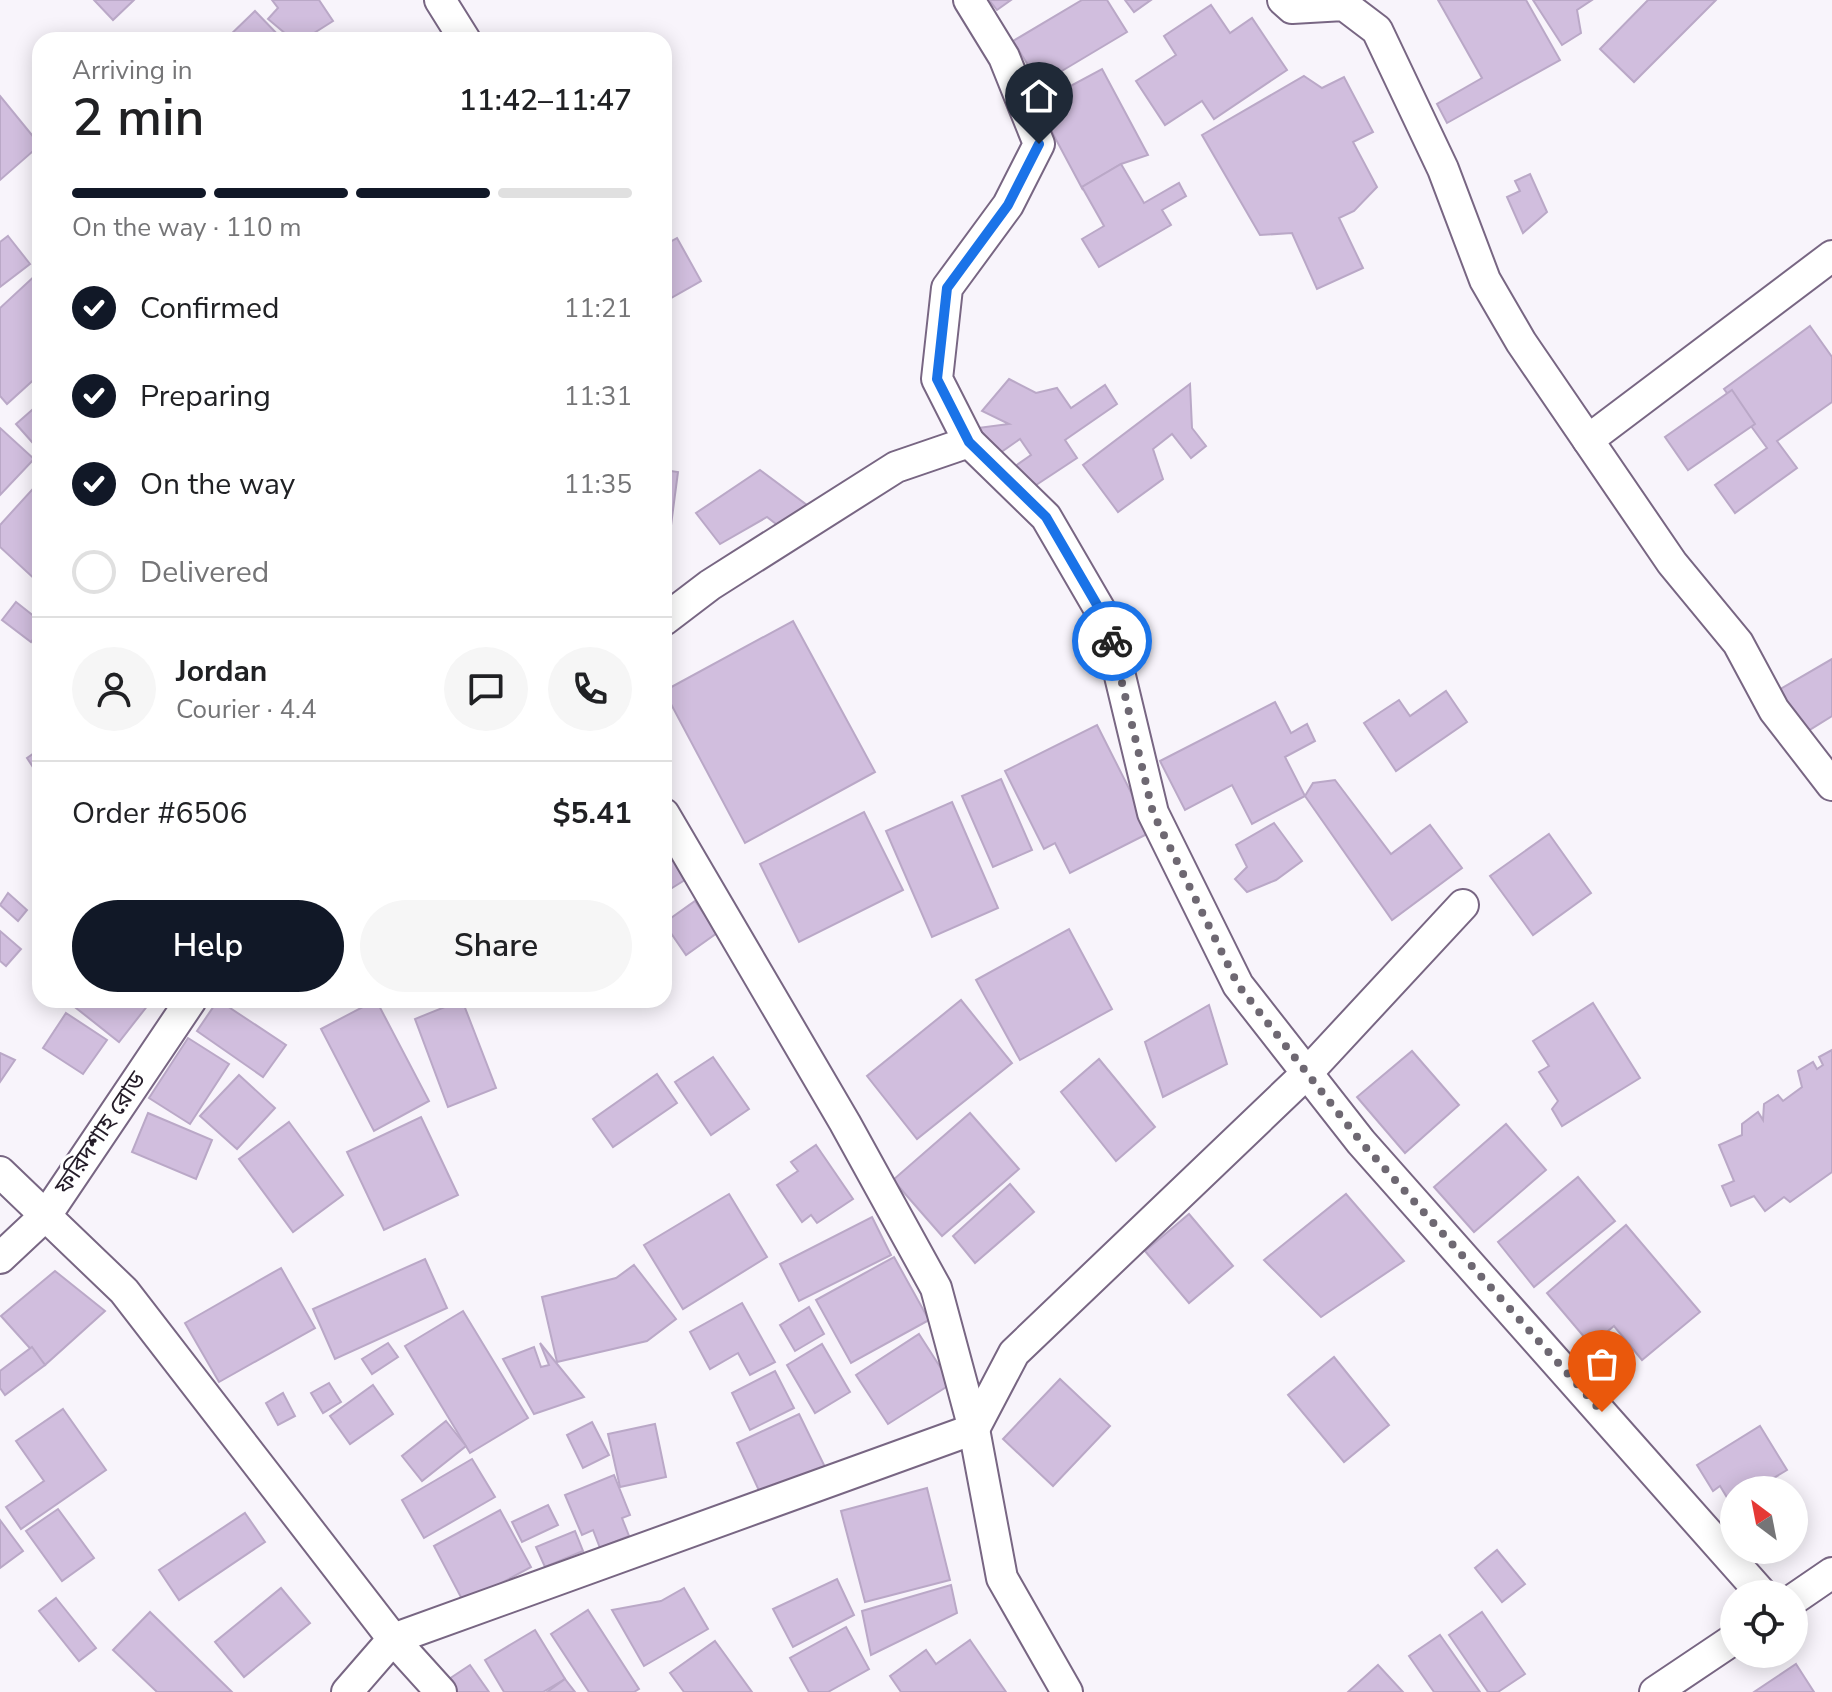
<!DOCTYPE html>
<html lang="en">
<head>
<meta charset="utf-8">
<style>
  body { margin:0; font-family:"Nunito Sans","Noto Sans Bengali",sans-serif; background:#f6f6f6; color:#202124; height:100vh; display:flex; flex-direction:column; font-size:30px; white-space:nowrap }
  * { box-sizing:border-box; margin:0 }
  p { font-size:26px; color:#757577 }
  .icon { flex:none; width:44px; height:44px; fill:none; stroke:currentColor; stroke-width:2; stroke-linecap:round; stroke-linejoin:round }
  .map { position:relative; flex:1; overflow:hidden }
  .drawer { position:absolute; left:32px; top:32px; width:640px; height:976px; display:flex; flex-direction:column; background:#fff; border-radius:24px; box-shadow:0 4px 20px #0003 }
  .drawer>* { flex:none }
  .needle { width:52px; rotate:328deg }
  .fabs { position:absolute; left:1720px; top:1476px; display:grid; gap:16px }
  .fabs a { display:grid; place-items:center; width:88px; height:88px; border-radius:50%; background:#fff; box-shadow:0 4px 20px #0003; font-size:40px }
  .pin { position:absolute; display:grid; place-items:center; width:68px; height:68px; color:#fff; margin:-82px -34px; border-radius:50% 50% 50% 0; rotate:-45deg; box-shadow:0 0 8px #0007 }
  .pin .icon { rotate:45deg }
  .courier { position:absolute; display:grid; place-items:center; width:80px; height:80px; margin:-40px; border:6px solid #1a73e8; border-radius:50%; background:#fff; color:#222; box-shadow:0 2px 10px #0007 }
  .overview em { font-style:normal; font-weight:600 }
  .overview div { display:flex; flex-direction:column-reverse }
  .overview { display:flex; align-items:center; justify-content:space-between; height:136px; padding:0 40px }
  h1 { font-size:52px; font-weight:600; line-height:60px }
  .bar { display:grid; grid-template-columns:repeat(4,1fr); gap:12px 8px; align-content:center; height:96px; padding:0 40px }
  .bar i { height:10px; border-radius:6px; background:#e0e0e0 }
  .bar .on { background:#111827 }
  .bar p { grid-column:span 4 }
  .line { display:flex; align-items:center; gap:20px; padding:0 40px; border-top:2px solid #e0e0e0 }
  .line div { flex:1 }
  .round { display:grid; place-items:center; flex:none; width:84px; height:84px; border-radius:42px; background:#f6f6f6 }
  ol { padding:0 40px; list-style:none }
  li { display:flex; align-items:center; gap:24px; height:88px }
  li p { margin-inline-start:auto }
  li .icon { padding:8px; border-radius:50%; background:#111827; color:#fff; stroke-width:4 }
  li:last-child { color:#757577 }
  li i { width:44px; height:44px; border:4px solid #e0e0e0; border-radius:50% }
  .action { display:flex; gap:16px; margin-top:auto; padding:16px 40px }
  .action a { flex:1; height:92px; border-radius:48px; background:#111827; color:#fff; font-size:32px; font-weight:600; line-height:92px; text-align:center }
  .action a+a { background:#f6f6f6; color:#202124 }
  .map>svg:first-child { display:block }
  .building { fill:#d1bede; stroke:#baa8c7; stroke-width:2 }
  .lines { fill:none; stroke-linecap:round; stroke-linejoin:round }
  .street-casing { stroke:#786683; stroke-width:34 }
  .street { stroke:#fff; stroke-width:30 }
  .done { stroke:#6e6872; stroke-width:8; stroke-dasharray:0 14.4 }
  .route { stroke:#1a73e8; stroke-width:10 }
  .labels { text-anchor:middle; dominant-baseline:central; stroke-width:6; stroke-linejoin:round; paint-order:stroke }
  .street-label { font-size:24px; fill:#241c28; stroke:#fff }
</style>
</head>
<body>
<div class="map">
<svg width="1832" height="1692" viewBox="0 0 1832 1692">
  <rect width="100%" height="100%" fill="#f8f4fb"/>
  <g class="building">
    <path d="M94,0H134L113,20Z"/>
    <path d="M272,0H319L333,21L303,40H293L268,19L278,8Z"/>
    <path d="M989,0H1011L997,10Z"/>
    <path d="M1082,0H1107L1127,32L1040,84L1013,41Z"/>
    <path d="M1125,0H1151L1134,12Z"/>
    <path d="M1438,0H1526L1560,60L1447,123L1437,104L1482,78Z"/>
    <path d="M1533,0H1592L1577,10L1581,33L1562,45Z"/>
    <path d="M1648,0H1716L1634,82L1600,49Z"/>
    <path d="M1211,5L1230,33L1252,18L1287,70L1214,119L1202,101L1165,125L1136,81L1176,55L1164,36Z"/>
    <path d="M255,11L283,40H225Z"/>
    <path d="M1102,69L1148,155L1121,164L1082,187L1083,190L1037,104Z"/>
    <path d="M1304,76L1322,88L1344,77L1373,132L1353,142L1377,187L1354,211L1339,218L1363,268L1317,289L1292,233L1260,235L1202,135Z"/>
    <path d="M0,96L40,145L0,180Z"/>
    <path d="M1121,164L1144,203L1179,183L1186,196L1162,210L1171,225L1099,267L1082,239L1104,226L1082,187Z"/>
    <path d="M1530,174L1547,212L1523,233L1507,197L1520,191L1515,181Z"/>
    <path d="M8,236L30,264L0,287V242Z"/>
    <path d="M677,238L701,281L664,302V245Z"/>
    <path d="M40,271V374L7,404L0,396V308Z"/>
    <path d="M1810,326L1832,357V402L1777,441L1797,468L1735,513L1715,485L1767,448L1724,389Z"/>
    <path d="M1009,379L1036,393L1057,388L1071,408L1105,385L1117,404L1065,440L1077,458L1033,487L1011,469L1031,455L1020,439L997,455L978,428L1009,424L982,411Z"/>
    <path d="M1190,384L1192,428L1206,446L1191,458L1172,434L1153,449L1163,479L1118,512L1083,465Z"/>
    <path d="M1732,390L1755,424L1688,470L1665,437Z"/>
    <path d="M40,403V451L16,424Z"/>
    <path d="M0,428L34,459L0,495Z"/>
    <path d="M664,470L678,472L665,571H664Z"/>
    <path d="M760,470L815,511L785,531L767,517L720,544L696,513Z"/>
    <path d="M40,481V584L0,547V525Z"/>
    <path d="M16,602L40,621V630L31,642L2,620Z"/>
    <path d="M793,621L875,772L745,843L664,691Z"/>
    <path d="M1832,659V716L1803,734L1777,691Z"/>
    <path d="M1446,691L1467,722L1396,771L1364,723L1399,700L1410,716Z"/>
    <path d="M1275,702L1291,733L1307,724L1315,741L1285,757L1305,796L1252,824L1232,785L1185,810L1160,761Z"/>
    <path d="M1097,725L1151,832L1070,873L1055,843L1044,849L1005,771Z"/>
    <path d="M40,749V778L27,758Z"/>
    <path d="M1001,779L1032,850L993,867L962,796Z"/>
    <path d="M1335,780L1391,854L1430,825L1462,868L1392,920L1305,796L1313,783Z"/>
    <path d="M952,802L998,908L932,937L886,831Z"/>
    <path d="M864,812L903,890L799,942L760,864Z"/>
    <path d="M1274,823L1302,861L1276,880L1247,892L1235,879L1247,867L1236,845Z"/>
    <path d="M1549,834L1591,893L1533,935L1490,876Z"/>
    <path d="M664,841L688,878L664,893Z"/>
    <path d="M8,893L27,910L18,921L0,905Z"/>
    <path d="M695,901L717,933L686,955L664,923Z"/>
    <path d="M1069,929L1112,1009L1020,1060L976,980Z"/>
    <path d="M0,931L21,949L6,966L0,961Z"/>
    <path d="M74,1000H152L119,1042L71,1004Z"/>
    <path d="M218,1000L286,1045L263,1077L197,1031Z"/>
    <path d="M376,1000L429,1101L374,1131L321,1029Z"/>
    <path d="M462,1000L496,1088L448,1107L415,1019Z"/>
    <path d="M961,1000L1012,1063L917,1139L867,1076Z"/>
    <path d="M1593,1003L1640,1078L1562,1126L1552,1109L1558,1101L1539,1072L1549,1066L1533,1041Z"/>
    <path d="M1209,1005L1227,1064L1163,1097L1145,1042Z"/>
    <path d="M66,1013L107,1040L83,1074L43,1048Z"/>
    <path d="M188,1038L229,1064L190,1124L149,1098Z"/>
    <path d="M1832,1050V1172L1790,1202L1784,1197L1765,1211L1754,1196L1731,1206L1722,1186L1734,1181L1719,1145L1742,1135V1124L1758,1112L1763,1120L1764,1104L1778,1095L1783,1101L1802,1087L1798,1071L1813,1062L1817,1069L1823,1065L1819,1057Z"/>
    <path d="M1412,1051L1459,1105L1405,1153L1357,1097Z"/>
    <path d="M0,1053L15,1060L0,1082Z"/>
    <path d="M713,1057L749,1109L711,1135L675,1082Z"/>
    <path d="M1099,1059L1155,1127L1116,1161L1061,1092Z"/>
    <path d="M657,1074L677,1103L613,1147L593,1119Z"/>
    <path d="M239,1075L275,1108L237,1149L200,1116Z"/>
    <path d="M148,1113L212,1140L196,1179L132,1152Z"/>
    <path d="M970,1113L1019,1169L942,1236L893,1180Z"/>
    <path d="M421,1117L458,1195L384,1230L347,1152Z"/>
    <path d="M289,1122L343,1195L293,1232L239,1159Z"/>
    <path d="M1506,1124L1546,1170L1474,1232L1434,1187Z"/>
    <path d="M816,1145L853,1199L817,1223L811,1215L802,1222L777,1185L798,1171L791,1162Z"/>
    <path d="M1578,1177L1615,1221L1534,1287L1498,1242Z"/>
    <path d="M1010,1184L1034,1212L975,1263L953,1236Z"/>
    <path d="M729,1194L767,1257L683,1309L644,1245Z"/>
    <path d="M1346,1194L1404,1261L1321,1317L1264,1260Z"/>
    <path d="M1189,1214L1233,1266L1189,1303L1145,1251Z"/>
    <path d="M872,1217L891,1255L799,1301L780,1264Z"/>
    <path d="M1626,1225L1700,1312L1642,1360L1614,1326L1591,1345L1547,1293Z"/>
    <path d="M894,1257L929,1320L851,1363L816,1300Z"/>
    <path d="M425,1259L447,1308L335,1359L313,1309Z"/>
    <path d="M634,1265L676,1319L647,1341L557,1362L542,1297L616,1278Z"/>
    <path d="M281,1268L315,1328L219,1382L185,1323Z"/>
    <path d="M55,1271L105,1311L45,1365L1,1316Z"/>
    <path d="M742,1303L775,1362L750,1375L738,1353L710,1369L690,1332Z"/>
    <path d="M809,1307L824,1334L795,1351L780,1325Z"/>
    <path d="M463,1311L528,1418L470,1453L405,1346Z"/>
    <path d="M919,1334L951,1384L888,1424L856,1375Z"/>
    <path d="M388,1343L398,1357L372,1374L362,1359Z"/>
    <path d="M540,1343L584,1397L534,1414L503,1359L534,1347L541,1367L549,1365Z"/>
    <path d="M822,1344L850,1392L815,1413L787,1365Z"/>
    <path d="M32,1347L45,1365L5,1395L0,1388V1371Z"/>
    <path d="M1334,1357L1389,1425L1344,1462L1288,1395Z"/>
    <path d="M775,1371L794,1408L750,1430L732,1393Z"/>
    <path d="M1060,1379L1110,1426L1053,1486L1003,1439Z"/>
    <path d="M329,1383L341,1402L323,1413L311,1393Z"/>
    <path d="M373,1385L393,1414L350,1444L330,1416Z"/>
    <path d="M283,1393L295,1416L278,1425L266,1403Z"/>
    <path d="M63,1409L106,1470L21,1529L6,1507L44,1481L16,1441Z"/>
    <path d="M799,1414L825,1467L762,1497L737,1443Z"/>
    <path d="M446,1421L466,1446L422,1481L402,1456Z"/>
    <path d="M592,1422L609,1455L583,1468L567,1435Z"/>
    <path d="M655,1424L666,1477L620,1487L608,1434Z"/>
    <path d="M1760,1426L1787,1470L1754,1490H1734L1731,1504L1720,1486L1713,1491L1697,1465Z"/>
    <path d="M472,1459L495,1497L424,1538L402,1500Z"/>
    <path d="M614,1475L630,1515L622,1518L629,1536L600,1548L593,1530L582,1535L565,1495Z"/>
    <path d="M927,1488L950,1580L865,1602L841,1511Z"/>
    <path d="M548,1505L558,1525L522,1542L512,1522Z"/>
    <path d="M58,1509L94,1558L62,1581L26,1531Z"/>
    <path d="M500,1510L531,1567L464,1603L434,1546Z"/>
    <path d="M245,1513L265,1542L179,1600L159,1570Z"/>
    <path d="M0,1520L23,1551L0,1568Z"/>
    <path d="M575,1531L583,1551L545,1567L536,1547Z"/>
    <path d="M1497,1550L1525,1584L1502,1602L1475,1568Z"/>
    <path d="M837,1579L854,1615L793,1647L773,1609Z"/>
    <path d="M951,1585L957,1613L871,1655L862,1611Z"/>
    <path d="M281,1588L310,1623L244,1677L215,1642Z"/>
    <path d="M684,1588L708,1629L644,1666L612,1610L661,1601Z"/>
    <path d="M56,1598L96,1648L79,1661L39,1611Z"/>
    <path d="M588,1610L639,1689L634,1692H589L551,1634Z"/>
    <path d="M150,1612L232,1692H157L113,1650Z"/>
    <path d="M1482,1612L1525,1674L1498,1692H1488L1449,1635Z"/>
    <path d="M846,1627L869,1669L828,1692H809L790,1658Z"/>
    <path d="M535,1630L565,1679L543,1692H504L485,1660Z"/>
    <path d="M1440,1635L1480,1692H1434L1409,1656Z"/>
    <path d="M970,1640L1006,1692H901L890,1676L926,1650L936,1664Z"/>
    <path d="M715,1641L752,1692H684L670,1673Z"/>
    <path d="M1796,1664L1814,1692H1754Z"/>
    <path d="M470,1665L489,1692H453L446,1681Z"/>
    <path d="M1378,1665L1403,1692H1348Z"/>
    <path d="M565,1679L575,1692H547Z"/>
  </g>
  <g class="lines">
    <defs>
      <g id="street">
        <path d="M440,0L465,40"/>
        <path d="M969,0L1004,57L1039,144L1008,205L947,288L937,379L969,442L1046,517L1107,622L1153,813L1238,985L1361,1142L1762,1594"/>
        <path d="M1283,0L1292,8L1344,5L1377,30L1443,169L1485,280L1521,342L1672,563L1738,643L1774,710L1832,785"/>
        <path d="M1588,440L1832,256"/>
        <path d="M664,620L710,585L896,467L969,442"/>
        <path d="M664,814L845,1123L936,1288L974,1429L1002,1578L1067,1692"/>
        <path d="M0,1172L124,1291L393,1639L441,1692"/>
        <path d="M0,1258L47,1214L191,1000"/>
        <path d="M1794,1599L1832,1573"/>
        <path d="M347,1692L393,1639L974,1429L1014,1353L1307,1073L1463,905"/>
        <path d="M1655,1692L1734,1639"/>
      </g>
    </defs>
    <use href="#street" class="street-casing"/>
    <use href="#street" class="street"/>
  </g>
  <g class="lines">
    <path class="done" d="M1112,641L1153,813L1238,985L1361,1142L1602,1412"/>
    <path class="route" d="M1039,144L1008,205L947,288L937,379L969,442L1046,517L1107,622L1112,641"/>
  </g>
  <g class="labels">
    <g class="street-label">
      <text transform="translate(100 1133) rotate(-56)">ফরিদশাহ রোড</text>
    </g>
  </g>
</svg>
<div class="fabs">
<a><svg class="needle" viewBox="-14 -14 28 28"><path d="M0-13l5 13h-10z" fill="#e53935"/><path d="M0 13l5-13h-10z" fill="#757577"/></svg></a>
<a><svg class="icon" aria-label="locate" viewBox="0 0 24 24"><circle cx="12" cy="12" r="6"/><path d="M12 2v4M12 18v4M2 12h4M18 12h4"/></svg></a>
</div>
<div class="pin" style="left:1602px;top:1412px;background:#ea580c"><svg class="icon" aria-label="bag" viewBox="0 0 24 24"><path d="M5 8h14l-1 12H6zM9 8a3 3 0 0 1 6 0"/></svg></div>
<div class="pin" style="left:1039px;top:144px;background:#1f2937"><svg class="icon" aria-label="home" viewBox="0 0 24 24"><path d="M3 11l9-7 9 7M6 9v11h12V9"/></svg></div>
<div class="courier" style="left:1112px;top:641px"><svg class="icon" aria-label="bike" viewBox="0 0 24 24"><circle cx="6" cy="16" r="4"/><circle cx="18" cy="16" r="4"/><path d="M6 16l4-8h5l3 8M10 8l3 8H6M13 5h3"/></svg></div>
<section class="drawer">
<div class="overview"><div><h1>2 min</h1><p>Arriving in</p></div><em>11:42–11:47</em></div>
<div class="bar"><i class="on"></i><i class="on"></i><i class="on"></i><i></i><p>On the way · 110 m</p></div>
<ol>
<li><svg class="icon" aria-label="check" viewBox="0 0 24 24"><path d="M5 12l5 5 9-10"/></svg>Confirmed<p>11:21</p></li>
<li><svg class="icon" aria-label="check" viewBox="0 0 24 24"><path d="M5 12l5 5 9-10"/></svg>Preparing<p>11:31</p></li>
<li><svg class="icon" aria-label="check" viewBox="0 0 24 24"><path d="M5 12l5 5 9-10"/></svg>On the way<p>11:35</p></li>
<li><i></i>Delivered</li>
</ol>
<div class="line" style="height:144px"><a class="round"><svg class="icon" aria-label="person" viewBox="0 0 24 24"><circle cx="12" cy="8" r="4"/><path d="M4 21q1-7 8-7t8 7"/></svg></a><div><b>Jordan</b><p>Courier · 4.4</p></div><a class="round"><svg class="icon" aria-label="chat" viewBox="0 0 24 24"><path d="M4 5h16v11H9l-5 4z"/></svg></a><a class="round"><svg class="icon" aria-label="phone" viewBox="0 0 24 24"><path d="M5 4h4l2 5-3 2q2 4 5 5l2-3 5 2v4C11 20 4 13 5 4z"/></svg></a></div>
<div class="line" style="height:104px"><div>Order #6506</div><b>$5.41</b></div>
<div class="action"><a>Help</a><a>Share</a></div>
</section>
</div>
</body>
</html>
